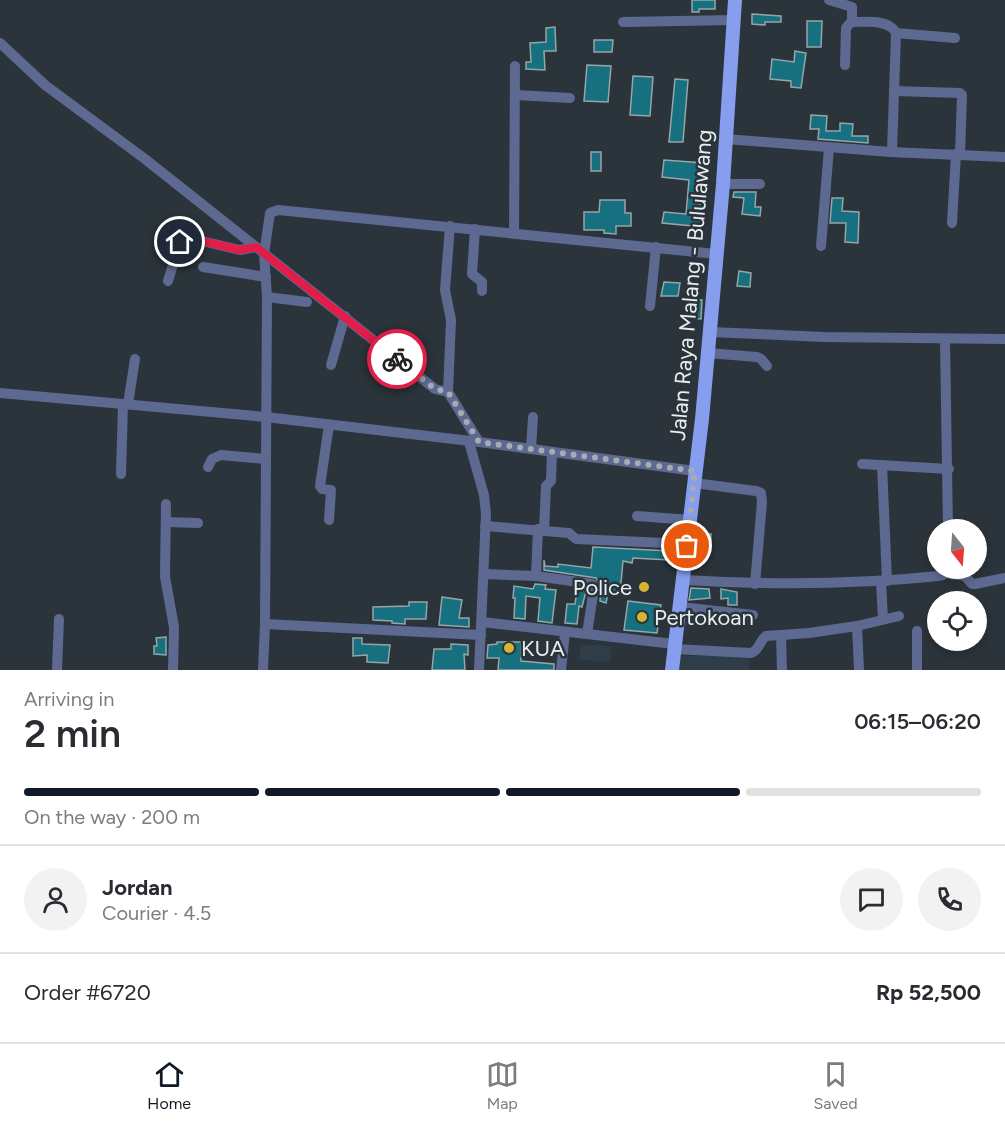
<!DOCTYPE html>
<html lang="en">
<head>
<meta charset="utf-8">
<style>
  body { margin:0; font-family:Figtree,sans-serif; background:#f2f2f3; color:#2b2b33; height:100vh; display:flex; flex-direction:column; font-size:22px; white-space:nowrap }
  * { box-sizing:border-box; margin:0 }
  p { font-size:20px; color:#7c7c81 }
  .icon { flex:none; width:33px; height:33px; fill:none; stroke:currentColor; stroke-width:2; stroke-linecap:round; stroke-linejoin:round }
  .map { position:relative; height:670px; overflow:hidden }
  .details { display:flex; flex-direction:column; background:#fff; flex:1 }
  .details>* { flex:none }
  .needle { width:39px; rotate:163deg }
  .tools { position:absolute; left:927px; top:519px; display:grid; gap:12px }
  .tools a { display:grid; place-items:center; width:60px; height:60px; border-radius:50%; background:#fff; box-shadow:0 3px 9px #0003; font-size:30px }
  .pin { position:absolute; display:grid; place-items:center; width:51px; height:51px; color:#fff; margin:-26px; border:3px solid #fff; border-radius:50%; box-shadow:0 2px 6px #0007 }
  .courier { position:absolute; display:grid; place-items:center; width:60px; height:60px; margin:-30px; border:4px solid #e11d48; border-radius:50%; background:#fff; color:#222; box-shadow:0 2px 8px #0007 }
  .headline em { font-style:normal; font-weight:600 }
  .headline div { display:flex; flex-direction:column-reverse }
  .headline { display:flex; align-items:center; justify-content:space-between; height:102px; padding:0 24px }
  h1 { font-size:39px; font-weight:600; line-height:45px }
  .bar { display:grid; grid-template-columns:repeat(4,1fr); gap:9px 6px; align-content:center; height:72px; padding:0 24px }
  .bar i { height:8px; border-radius:4px; background:#e1e1e2 }
  .bar .on { background:#111827 }
  .bar p { grid-column:span 4 }
  .line { display:flex; align-items:center; gap:15px; padding:0 24px; border-top:2px solid #e1e1e2 }
  .line div { flex:1 }
  .round { display:grid; place-items:center; flex:none; width:63px; height:63px; border-radius:32px; background:#f2f2f3 }
  .tabs { display:flex; justify-content:space-around; align-items:center; height:84px; border-top:2px solid #e1e1e2; background:#fff; font-size:16px; color:#7c7c81 }
  .tabs a { display:grid; justify-items:center; gap:3px }
  .tabs .on { color:#111827 }
  .map>svg:first-child { display:block }
  .built { fill:#2e3d48 }
  .building { fill:#17707f; stroke:#96a5a8; stroke-width:1.5 }
  .lines { fill:none; stroke-linecap:round; stroke-linejoin:round }
  .minor { stroke:#5d6991; stroke-width:10 }
  .major { stroke:#879eee; stroke-width:14 }
  .done { stroke:#a6adb2; stroke-width:6; stroke-dasharray:0 10.8 }
  .route { stroke:#e11d48; stroke-width:8 }
  .poi-dot { fill:#d6b534; stroke:#2b343a; stroke-width:2 }
  .labels { text-anchor:middle; dominant-baseline:central; stroke-width:5; stroke-linejoin:round; paint-order:stroke }
  .street-label { font-size:22px; fill:#e8eef2; stroke:#2b343a }
  .poi-label { font-size:22px; fill:#e8eef2; stroke:#2b343a; text-anchor:start }
</style>
</head>
<body>
<div class="map">
<svg width="1005" height="670" viewBox="0 0 1005 670">
  <rect width="100%" height="100%" fill="#2b343a"/>
  <g class="built">
    <path d="M686,611L720,613L719,627L685,625Z"/>
    <path d="M580,644L611,646L610,662L579,660Z"/>
    <rect x="679" y="656" width="70" height="14"/>
  </g>
  <g class="building">
    <path d="M692,0H715V9H699V12H692Z"/>
    <path d="M752,14L781,16V22H765V25L752,24Z"/>
    <path d="M807,21H822L821,47H807Z"/>
    <path d="M555,27L556,51H544L545,70L526,69V62H531L530,43L546,42V28Z"/>
    <path d="M594,40H613L612,52H594Z"/>
    <path d="M795,51L806,53L801,88L791,87V81L770,79L772,59L794,62Z"/>
    <path d="M587,65L611,66L608,102L584,101Z"/>
    <path d="M633,76L653,77L650,116L630,115Z"/>
    <path d="M675,79L688,80L683,142H669Z"/>
    <path d="M811,115L827,116L826,131H840V123L853,124L852,136H868V143L818,139L819,129H810Z"/>
    <rect x="591" y="152" width="10" height="19"/>
    <path d="M664,160L704,163L699,215H704L703,227L662,223L664,212L686,214L689,180L662,177Z"/>
    <path d="M734,192H756L755,207H761L760,216L742,214L744,198L733,197Z"/>
    <path d="M832,198H843L842,211L859,212L858,243L845,242L846,223H830Z"/>
    <path d="M600,200H625V213H631V226H616V234L604,233V230H584V212H599Z"/>
    <path d="M739,271L751,273L750,287L737,286Z"/>
    <path d="M664,282L680,283L678,296H661Z"/>
    <path d="M691,299L702,300L701,319L690,318Z"/>
    <path d="M697,533L711,534V542H708L707,554L695,553Z"/>
    <path d="M593,547L670,551L669,560L633,558L632,563L623,561L620,594L608,593L606,603L600,601L601,588L596,578L544,570V560L545,566L558,567V564L591,568Z"/>
    <path d="M535,584L546,585L545,589L556,590L552,623L538,621L540,598L526,596L525,619L514,618L515,598H513L514,586L533,589Z"/>
    <path d="M691,588L709,589L710,598L689,600Z"/>
    <path d="M721,589L737,592V605H728V598L721,599Z"/>
    <path d="M577,590L586,591L582,607L579,606L577,624L565,623L567,604H575Z"/>
    <path d="M442,597L462,600L459,618H469V627L439,625Z"/>
    <path d="M628,601L661,605L657,633L624,630Z"/>
    <path d="M409,602H427L426,619H405V624L392,623V621L373,620V607L409,606Z"/>
    <path d="M166,637V655L154,654V646H157L156,638Z"/>
    <path d="M353,638H362V644L390,645L388,663L367,662V655L353,656Z"/>
    <path d="M497,642H521V661L554,664V670H498L499,658H487L488,645L497,644Z"/>
    <path d="M451,644L468,645V655L464,654L465,670H432L434,649H451Z"/>
  </g>
  <g class="lines">
    <g class="minor">
      <path d="M829,0L852,7V22"/>
      <path d="M623,22L734,20"/>
      <path d="M0,43L45,85L145,159L256,247"/>
      <path d="M845,65L846,28L851,22C865,22 889,19 896,33L955,38"/>
      <path d="M894,91L960,93L962,95L960,154"/>
      <path d="M516,95L570,98"/>
      <path d="M726,139L890,152L1005,157"/>
      <path d="M892,152L896,33"/>
      <path d="M723,184H760"/>
      <path d="M952,223L956,154"/>
      <path d="M450,226L445,290L451,320L448,392L479,442"/>
      <path d="M475,229L472,274L482,282V291"/>
      <path d="M514,233L515,66"/>
      <path d="M821,246L829,148"/>
      <path d="M203,267L266,277"/>
      <path d="M168,281L180,242L189,238L240,250L256,247L435,389L448,392"/>
      <path d="M267,297L307,302"/>
      <path d="M650,306L656,247"/>
      <path d="M710,332L824,337L1005,339"/>
      <path d="M945,339L948,530"/>
      <path d="M708,353L757,357L761,359L767,366"/>
      <path d="M331,365L345,316"/>
      <path d="M0,393L266,417L479,442L695,471"/>
      <path d="M128,404L135,359"/>
      <path d="M329,425L320,486L322,489L331,490L329,520"/>
      <path d="M469,442L484,495L486,514L479,670"/>
      <path d="M531,449L533,417"/>
      <path d="M862,464L949,469"/>
      <path d="M882,465L887,581"/>
      <path d="M208,467L212,459L221,455L266,459"/>
      <path d="M121,474L123,404"/>
      <path d="M694,483L756,491L761,493L762,502L755,584"/>
      <path d="M166,504L165,577L174,627L173,670"/>
      <path d="M637,516L690,520"/>
      <path d="M166,522L198,523"/>
      <path d="M485,526L569,533L576,539L687,544"/>
      <path d="M544,531L546,486L551,481L552,452"/>
      <path d="M946,573L965,576L972,584H975L1005,578"/>
      <path d="M484,574L536,576L592,584L594,588L587,634"/>
      <path d="M536,576L538,529"/>
      <path d="M684,580C769,585 853,585 938,576L943,575L947,568"/>
      <path d="M881,582L883,619"/>
      <path d="M680,607L753,615"/>
      <path d="M482,622L674,644"/>
      <path d="M265,624L481,635"/>
      <path d="M857,626L859,670"/>
      <path d="M781,635L782,670"/>
      <path d="M674,649L751,653C760,650 759,641 766,636L809,633L857,626L899,616"/>
      <path d="M57,670L59,619"/>
      <path d="M263,670L265,624L267,297L264,254L270,213L278,210L716,254"/>
      <path d="M561,670L565,633"/>
      <path d="M917,670V631"/>
    </g>
    <path class="major" d="M672,670L702,419L723,184L735,0"/>
  </g>
  <g class="lines">
    <path class="done" d="M397,359L435,389L448,392L479,442L695,471L687,546"/>
    <path class="route" d="M180,242L189,238L240,250L256,247L397,359"/>
  </g>
  <g class="poi-dot">
    <circle cx="644" cy="587" r="6"/>
    <circle cx="642" cy="617" r="6"/>
    <circle cx="509" cy="648" r="6"/>
  </g>
  <g class="labels">
    <g class="street-label">
      <text transform="translate(691 285) rotate(-85)">Jalan Raya Malang - Bululawang</text>
    </g>
    <g class="poi-label">
      <text x="632" y="587" text-anchor="end">Police</text>
      <text x="654" y="617">Pertokoan</text>
      <text x="521" y="648">KUA</text>
    </g>
  </g>
</svg>
<div class="tools">
<a><svg class="needle" viewBox="-14 -14 28 28"><path d="M0-13l5 13h-10z" fill="#e53935"/><path d="M0 13l5-13h-10z" fill="#7c7c81"/></svg></a>
<a><svg class="icon" aria-label="locate" viewBox="0 0 24 24"><circle cx="12" cy="12" r="6"/><path d="M12 2v4M12 18v4M2 12h4M18 12h4"/></svg></a>
</div>
<div class="pin" style="left:687px;top:546px;background:#ea580c"><svg class="icon" aria-label="bag" viewBox="0 0 24 24"><path d="M5 8h14l-1 12H6zM9 8a3 3 0 0 1 6 0"/></svg></div>
<div class="pin" style="left:180px;top:242px;background:#1f2937"><svg class="icon" aria-label="home" viewBox="0 0 24 24"><path d="M3 11l9-7 9 7M6 9v11h12V9"/></svg></div>
<div class="courier" style="left:397px;top:359px"><svg class="icon" aria-label="bike" viewBox="0 0 24 24"><circle cx="6" cy="16" r="4"/><circle cx="18" cy="16" r="4"/><path d="M6 16l4-8h5l3 8M10 8l3 8H6M13 5h3"/></svg></div>
</div>
<section class="details">
<div class="headline"><div><h1>2 min</h1><p>Arriving in</p></div><em>06:15–06:20</em></div>
<div class="bar"><i class="on"></i><i class="on"></i><i class="on"></i><i></i><p>On the way · 200 m</p></div>
<div class="line" style="height:108px"><a class="round"><svg class="icon" aria-label="person" viewBox="0 0 24 24"><circle cx="12" cy="8" r="4"/><path d="M4 21q1-7 8-7t8 7"/></svg></a><div><b>Jordan</b><p>Courier · 4.5</p></div><a class="round"><svg class="icon" aria-label="chat" viewBox="0 0 24 24"><path d="M4 5h16v11H9l-5 4z"/></svg></a><a class="round"><svg class="icon" aria-label="phone" viewBox="0 0 24 24"><path d="M5 4h4l2 5-3 2q2 4 5 5l2-3 5 2v4C11 20 4 13 5 4z"/></svg></a></div>
<div class="line" style="height:78px"><div>Order #6720</div><b>Rp 52,500</b></div>
</section>
<nav class="tabs">
<a class="on"><svg class="icon" aria-label="home" viewBox="0 0 24 24"><path d="M3 11l9-7 9 7M6 9v11h12V9"/></svg>Home</a>
<a><svg class="icon" aria-label="map" viewBox="0 0 24 24"><path d="M3 6l6-2 6 2 6-2v14l-6 2-6-2-6 2zM9 4v14M15 6v14"/></svg>Map</a>
<a><svg class="icon" aria-label="saved" viewBox="0 0 24 24"><path d="M7 4h10v16l-5-4-5 4z"/></svg>Saved</a>
</nav>
</body>
</html>
